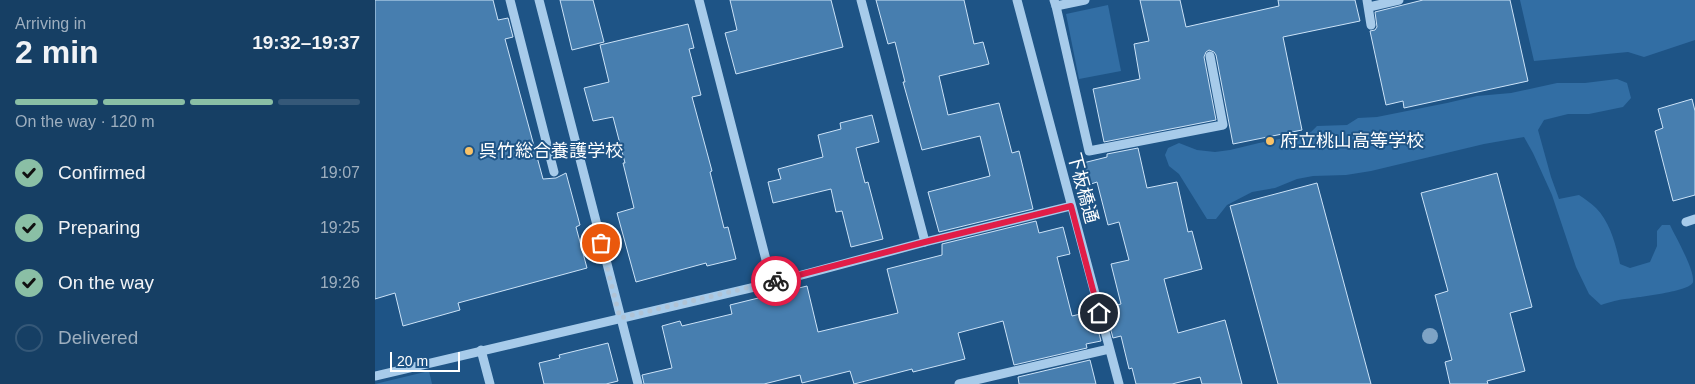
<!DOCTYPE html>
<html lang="en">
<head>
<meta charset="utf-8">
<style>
  body { margin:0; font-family:Helvetica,"Noto Sans JP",sans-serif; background:#1f466a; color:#f1f3f6; height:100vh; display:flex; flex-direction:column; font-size:19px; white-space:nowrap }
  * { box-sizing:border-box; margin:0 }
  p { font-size:16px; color:#9eafbf }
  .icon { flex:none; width:28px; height:28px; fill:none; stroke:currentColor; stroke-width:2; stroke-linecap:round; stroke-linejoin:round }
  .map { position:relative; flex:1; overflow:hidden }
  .side { display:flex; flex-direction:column; background:#163f64; width:375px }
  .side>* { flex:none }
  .scale { position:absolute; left:15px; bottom:12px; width:70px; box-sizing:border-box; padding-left:5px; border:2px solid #fff; border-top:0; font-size:14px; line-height:18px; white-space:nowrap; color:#fff; -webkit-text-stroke:4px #1e5486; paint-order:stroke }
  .pin { position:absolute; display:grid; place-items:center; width:42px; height:42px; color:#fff; margin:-21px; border:2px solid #fff; border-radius:50%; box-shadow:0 1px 5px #0007 }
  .courier { position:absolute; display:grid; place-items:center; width:50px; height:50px; margin:-25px; border:4px solid #e11d48; border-radius:50%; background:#fff; color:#222; box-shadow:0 1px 6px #0007 }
  .summary em { font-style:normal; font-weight:600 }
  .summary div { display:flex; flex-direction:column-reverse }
  .summary { display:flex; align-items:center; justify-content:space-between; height:85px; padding:0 15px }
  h1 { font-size:32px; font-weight:600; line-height:38px }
  .bar { display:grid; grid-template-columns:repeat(4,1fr); gap:8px 5px; align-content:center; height:60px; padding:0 15px }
  .bar i { height:6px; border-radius:4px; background:#355878 }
  .bar .active { background:#8abfa5 }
  .bar p { grid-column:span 4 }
  ol { padding:0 15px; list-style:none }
  li { display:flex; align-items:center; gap:15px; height:55px }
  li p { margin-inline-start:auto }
  li .icon { padding:5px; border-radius:50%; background:#8abfa5; color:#111; stroke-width:4 }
  li:last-child { color:#9eafbf }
  li i { width:28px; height:28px; border:2px solid #355878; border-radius:50% }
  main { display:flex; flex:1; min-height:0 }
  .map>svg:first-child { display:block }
  .green { fill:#326ea4 }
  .building { fill:#477eaf; stroke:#cce3f8 }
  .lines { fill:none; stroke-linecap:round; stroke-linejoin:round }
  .minor { stroke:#a7cbea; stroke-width:9 }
  .tree { fill:#7ea3c5 }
  .done { stroke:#b0c3d5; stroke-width:5; stroke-dasharray:0 9 }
  .route { stroke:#e11d48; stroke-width:6 }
  .poi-dot { fill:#f9c267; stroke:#1e5486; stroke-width:2 }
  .labels { text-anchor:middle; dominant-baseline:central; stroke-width:4; stroke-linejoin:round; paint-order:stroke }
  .poi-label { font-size:18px; fill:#fff; stroke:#1e5486; text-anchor:start }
  .street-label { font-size:18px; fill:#fff; stroke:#1e5486 }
</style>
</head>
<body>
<main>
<section class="side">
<div class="summary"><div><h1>2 min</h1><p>Arriving in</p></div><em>19:32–19:37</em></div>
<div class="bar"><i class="active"></i><i class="active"></i><i class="active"></i><i></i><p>On the way · 120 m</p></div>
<ol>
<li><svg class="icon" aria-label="check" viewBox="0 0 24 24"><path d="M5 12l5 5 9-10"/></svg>Confirmed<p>19:07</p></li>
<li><svg class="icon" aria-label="check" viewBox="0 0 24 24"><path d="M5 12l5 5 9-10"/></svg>Preparing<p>19:25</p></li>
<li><svg class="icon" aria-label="check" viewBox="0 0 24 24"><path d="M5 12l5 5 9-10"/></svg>On the way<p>19:26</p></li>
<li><i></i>Delivered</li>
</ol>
</section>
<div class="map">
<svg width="1320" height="384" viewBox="0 0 1320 384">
  <rect width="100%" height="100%" fill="#1e5486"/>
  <g class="green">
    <path d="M1145,0H1320V40L1269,57L1253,52L1159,61Z"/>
    <path d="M733,5L746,71L704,79L691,14Z"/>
    <path d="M1242,79L1252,83L1256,98L1248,107L1214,114H1193L1169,120L1163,130L1176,177L1184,199L1204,195C1210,199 1216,203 1221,208C1235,222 1241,245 1245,264L1255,268L1275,262L1282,246V231L1287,225H1295C1300,236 1320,270 1318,282C1316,292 1255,298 1244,300C1238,301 1232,303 1226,305L1214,294L1201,267L1177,195L1158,153L1149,137L1109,144L996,171L971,175L938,176L922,179L900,188L877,192L852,205L841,219H832L804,174L794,166L790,155L793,148L804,143L822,150L840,152L855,150L884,143L925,135L936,132L942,126L972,125L983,118L1002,117L1072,103L1102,96L1136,93L1182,83H1210Z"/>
    <path d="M54,371L57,384H0Z"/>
  </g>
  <g class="building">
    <path d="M0,0H118L123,20L133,18L138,37L130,39L168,179L181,178L191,173L205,225L201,227L212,268L83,303L85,310L28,326L20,293L0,299Z"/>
    <path d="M185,0H218L229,42L197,50Z"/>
    <path d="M355,0H456L468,47L361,74L350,33L362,30Z"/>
    <path d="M501,0H589L599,44L608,42L614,64L564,76L573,115L624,103L637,153L644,151L658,209L564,232L553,192L615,176L605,136L547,150L528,82H530L520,42L513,44Z"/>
    <path d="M765,0H805L811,27L904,6L903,0H980L985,21L908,37L927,130L858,144L841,55L839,52L834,50L831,52L829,57L841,120L729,142L718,89L765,79L759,44L774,41Z"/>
    <path d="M1048,0H1135L1153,81L1029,108L1028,101L1011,105L995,31L1000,30L1002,27L1000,12Z"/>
    <path d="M313,24L319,48L314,49L326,95L317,97L337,171L335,172L349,228L353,227L361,259L332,266L331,263L261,282L242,213L259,208L248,163H250L238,117L218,121L209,88L234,82L225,45Z"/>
    <path d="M1317,99L1320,111V195L1298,201L1280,131L1288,128L1283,109Z"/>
    <path d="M497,115L504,142L481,148L490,183L493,182L508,239L476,247L467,211L461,212L456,189L398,203L393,182L406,179L403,169L448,157L443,135L466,129L465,123Z"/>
    <path d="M763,148L772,188L802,182L813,232L817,231L827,269L789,279L803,333L850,320L867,384H827L825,377L797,384H761L757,368L754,369L746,336L738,338L730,308L746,304L736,264L754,260L744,222L733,225L722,182L713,185L708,163L732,157V154Z"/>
    <path d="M1122,173L1157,307L1135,313L1150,371L1112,381L1113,384H1075L1070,362L1077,360L1060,295L1073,291L1046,193Z"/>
    <path d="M942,183L996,384H903L855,206Z"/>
    <path d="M661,221L664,233L688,227L695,254L682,257L697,316L718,311L726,341L711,344L712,348L639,365L628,321L583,333L590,359L538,372L537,369L479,384L475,371L427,383L425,375L389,384H269L267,375L297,368L287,326L305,321L307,326L357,314L355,305L432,286L443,332L523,313L512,269L567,255V244Z"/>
    <path d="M233,343L243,381L231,384H169L164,363L185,358L184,355Z"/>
    <path d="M715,360L721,384H644L643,377Z"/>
  </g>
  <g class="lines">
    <g class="minor">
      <path d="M135,0L179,172"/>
      <path d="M164,0L263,384"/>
      <path d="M324,0L397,283"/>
      <path d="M486,0L550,242"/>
      <path d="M642,0L744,384"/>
      <path d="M679,0L681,6L710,0"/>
      <path d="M992,0L996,25"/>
      <path d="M681,6L714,151L848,125L835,56"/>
      <path d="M994,7L1024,0"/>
      <path d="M1311,222L1320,219"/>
      <path d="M106,350L115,384"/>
      <path d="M0,376L397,283L550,242L696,206"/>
      <path d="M584,384L734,349"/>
    </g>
  </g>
  <circle class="tree" cx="1055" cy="336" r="8"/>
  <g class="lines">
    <path class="done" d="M226,243L245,318L401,281"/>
    <path class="route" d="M401,281L550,242L696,206L724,313"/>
  </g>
  <g class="poi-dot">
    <circle cx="895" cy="141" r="5"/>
    <circle cx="94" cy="151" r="5"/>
  </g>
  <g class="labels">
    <g class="poi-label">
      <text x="905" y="141">府立桃山高等学校</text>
      <text x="104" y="151">呉竹総合養護学校</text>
    </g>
    <g class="street-label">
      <text transform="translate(708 188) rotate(75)">下板橋通</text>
    </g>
  </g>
</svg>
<div class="scale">20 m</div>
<div class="pin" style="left:226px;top:243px;background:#ea580c"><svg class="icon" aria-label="bag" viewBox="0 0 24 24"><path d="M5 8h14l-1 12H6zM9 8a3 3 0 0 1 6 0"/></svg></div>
<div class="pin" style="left:724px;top:313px;background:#1f2937"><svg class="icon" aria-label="home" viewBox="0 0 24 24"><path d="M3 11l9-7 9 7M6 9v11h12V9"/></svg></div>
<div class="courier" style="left:401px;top:281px"><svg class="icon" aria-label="bike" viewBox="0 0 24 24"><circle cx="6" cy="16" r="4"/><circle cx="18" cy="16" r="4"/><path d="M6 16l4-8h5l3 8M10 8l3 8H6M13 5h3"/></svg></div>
</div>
</main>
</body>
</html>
